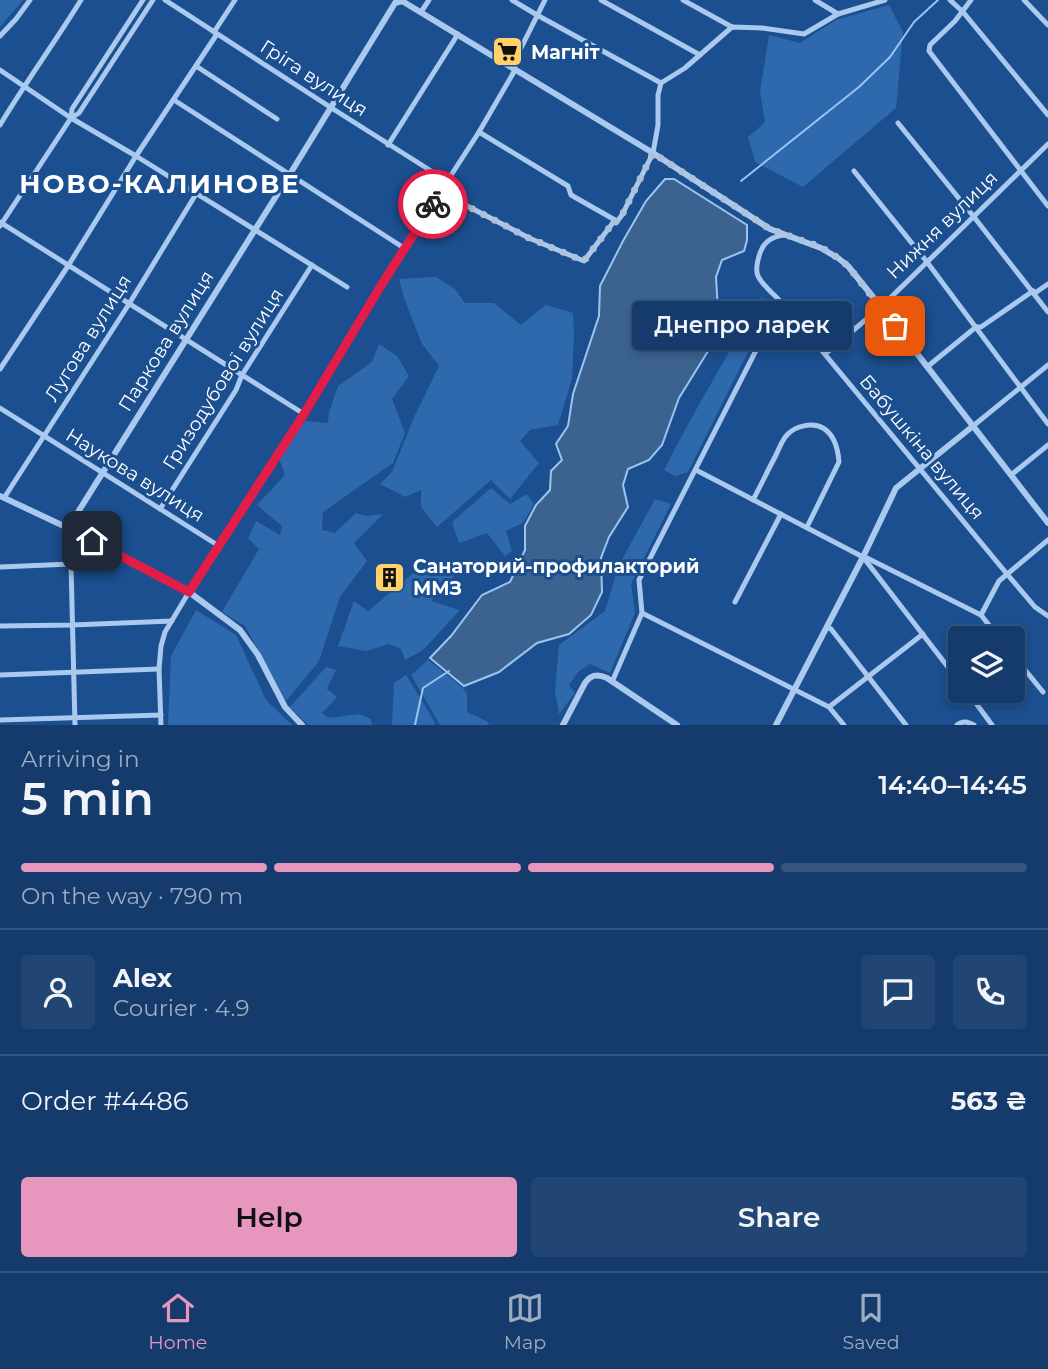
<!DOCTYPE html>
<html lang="en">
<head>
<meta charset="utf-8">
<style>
  body { margin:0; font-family:Montserrat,sans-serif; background:#214673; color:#f1f3f6; height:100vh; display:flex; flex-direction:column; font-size:26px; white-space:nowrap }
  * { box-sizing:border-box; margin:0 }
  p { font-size:23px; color:#9dadc1 }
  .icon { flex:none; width:38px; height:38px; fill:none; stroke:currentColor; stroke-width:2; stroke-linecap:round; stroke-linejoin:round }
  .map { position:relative; height:725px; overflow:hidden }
  .panel { display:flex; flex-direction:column; background:#143b6b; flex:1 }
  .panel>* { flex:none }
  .buttons { position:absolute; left:948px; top:626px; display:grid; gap:14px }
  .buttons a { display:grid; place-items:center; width:77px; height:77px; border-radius:7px; background:#143b6b; box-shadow:0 4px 10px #0003,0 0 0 2px #33557e; font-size:35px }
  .pin { position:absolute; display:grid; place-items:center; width:60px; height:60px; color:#fff; margin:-30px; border-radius:14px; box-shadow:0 4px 10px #0006 }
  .courier { position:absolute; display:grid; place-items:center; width:70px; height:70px; margin:-35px; border:5px solid #e11d48; border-radius:50%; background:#fff; color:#222; box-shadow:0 2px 9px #0007 }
  .bubble { position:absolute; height:49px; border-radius:7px; background:#143b6b; box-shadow:0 4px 10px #0003,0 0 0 2px #33557e; font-size:23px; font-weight:600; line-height:49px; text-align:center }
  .headline em { font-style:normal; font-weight:600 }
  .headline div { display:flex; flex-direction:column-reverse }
  .headline { display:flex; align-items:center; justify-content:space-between; height:119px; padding:0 21px }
  h1 { font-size:46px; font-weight:600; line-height:52px }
  .bar { display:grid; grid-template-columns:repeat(4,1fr); gap:10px 7px; align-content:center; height:84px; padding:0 21px }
  .bar i { height:9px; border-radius:5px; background:#33557e }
  .bar .active { background:#e797bd }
  .bar p { grid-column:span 4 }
  .line { display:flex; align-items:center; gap:18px; padding:0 21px; border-top:2px solid #33557e }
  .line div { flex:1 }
  .round { display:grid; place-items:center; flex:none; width:74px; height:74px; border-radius:7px; background:#214673 }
  .cta { display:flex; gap:14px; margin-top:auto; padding:14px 21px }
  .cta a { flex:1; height:80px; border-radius:7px; background:#e797bd; color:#111; font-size:28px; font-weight:600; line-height:80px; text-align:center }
  .cta a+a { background:#214673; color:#f1f3f6 }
  .dock { display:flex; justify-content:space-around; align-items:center; height:98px; border-top:2px solid #33557e; background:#143b6b; font-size:19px; color:#9dadc1 }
  .dock a { display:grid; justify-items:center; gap:4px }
  .dock .active { color:#e797bd }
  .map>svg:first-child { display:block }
  .green { fill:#2e69ad }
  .water { fill:#3c6290; stroke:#9cc4f0; stroke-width:2 }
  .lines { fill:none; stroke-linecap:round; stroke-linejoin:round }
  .stream { stroke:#9cc4f0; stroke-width:2 }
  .minor { stroke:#a9c9ee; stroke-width:5 }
  .tertiary { stroke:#a9c9ee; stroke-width:6 }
  .done { stroke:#afc1d8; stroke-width:7; stroke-dasharray:0 12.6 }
  .route { stroke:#e11d48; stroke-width:9 }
  .labels { text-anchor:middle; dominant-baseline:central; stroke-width:6; stroke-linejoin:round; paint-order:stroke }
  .poi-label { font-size:19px; font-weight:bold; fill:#fff; stroke:#1b4f8f; text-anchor:start }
  .street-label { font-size:19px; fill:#fff; stroke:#1b4f8f }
  .district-label { font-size:26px; font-weight:bold; letter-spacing:2px; fill:#fff; stroke:#1b4f8f }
</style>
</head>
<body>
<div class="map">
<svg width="1048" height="725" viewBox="0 0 1048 725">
  <rect width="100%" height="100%" fill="#1b4f8f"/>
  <g class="green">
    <path d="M0,0H23L0,27Z"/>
    <path d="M889,5L903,32L896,108L803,187L755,162L748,137L765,122L760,92L769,35L800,43L836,20Z"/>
    <path d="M436,277L455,289L465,303H494L521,325L546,305L573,313L574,334L572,379L558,425L530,430L520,441L539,463L510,499L491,480L437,527L421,507V490L405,497L380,484L392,472L415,415L439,366L422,344L404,298L399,279Z"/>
    <path d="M762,296L767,314L688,472L675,476L664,470C694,411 728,354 762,296Z"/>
    <path d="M379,344L397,356L409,376L392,399L405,433L393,463L323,512L322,530L335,533L356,513L366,516L383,514L354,543L367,561L340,597L319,661L286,701L245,626L222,612L259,549L248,538L256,521L280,535L282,526L257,505L285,475L279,458L305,421L328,423L329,412L338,386L372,362Z"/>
    <path d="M491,488L510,504L527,494L534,504L523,523L506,531L512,551L505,556L487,533L459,543L452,522Z"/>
    <path d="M655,499L671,504L631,584L635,613L610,673L590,664L578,672L569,685L575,693L559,714L555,691L559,645L605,611L618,567Z"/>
    <path d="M423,565L456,574L431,601L460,610L423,650L405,660L401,649L389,644L366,651L338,646L354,601L368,611Z"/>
    <path d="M196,610L236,635L266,700L292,725H168L171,656Z"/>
    <path d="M428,660L462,687L467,694V712L488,722L489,725H440L411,675Z"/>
    <path d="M326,667L336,670L327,689L337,697L322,713L329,718L359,714L371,719L372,725H308L290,707Z"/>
    <path d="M406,675L433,719L435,725H392L394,683Z"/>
  </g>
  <path class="water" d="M665,179H674L747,225V240L744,251L722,260L716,277L718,310L715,340L679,398L662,445L649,460L628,469L623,485L628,507L609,537L601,558L602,592L591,615L569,634L537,643L499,672L464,686L430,658L451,636L482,595L510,582L525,550V526L536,505L550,490L551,471L562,460L556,444L568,426L573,394L599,316L600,286L623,241L646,201Z"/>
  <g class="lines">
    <g class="stream">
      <path d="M741,181L859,87L890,57L914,22L938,0"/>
      <path d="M415,725L423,688L449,671"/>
    </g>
    <g class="minor">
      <path d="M165,0L330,107L447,181"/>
      <path d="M512,0L537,15L661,83"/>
      <path d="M601,0L700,55"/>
      <path d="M683,0L732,27"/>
      <path d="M815,0L838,14"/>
      <path d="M950,0L963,12L1048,115"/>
      <path d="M971,0L955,21L930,45L929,51L1048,206"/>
      <path d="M1024,0L1048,25"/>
      <path d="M421,12L429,0"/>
      <path d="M214,32L235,0"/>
      <path d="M0,36L16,19L30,0"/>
      <path d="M196,66L277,119"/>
      <path d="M0,70L71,118L136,156L347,287"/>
      <path d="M174,100L404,248"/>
      <path d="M71,118L72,109L143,0"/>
      <path d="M898,123L974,217L1048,312"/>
      <path d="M0,125C26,82 55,42 81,0"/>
      <path d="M479,132L568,186L571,195L615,220"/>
      <path d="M388,145L458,34"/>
      <path d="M854,171L927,262L1048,424"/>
      <path d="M440,192L529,238L584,261L615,220L616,223L622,215L653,153L658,125V95L661,83L685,68L732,27L762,28L804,34L838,14L885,0"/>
      <path d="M0,222L304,414"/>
      <path d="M0,226L71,118L79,113L153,0"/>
      <path d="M785,235C773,236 764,241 760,253C753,274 757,278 771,292C780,300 787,309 794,317L1007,574L1035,607L1048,616"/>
      <path d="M1035,293L1048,284"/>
      <path d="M825,354L881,307L1048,144"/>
      <path d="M927,367L976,327H981L1033,291"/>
      <path d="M0,369L68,266L136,156L217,34"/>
      <path d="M0,408L219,546"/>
      <path d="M973,426L1048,365"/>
      <path d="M696,470L863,557L961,684"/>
      <path d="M1011,475L1048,445"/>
      <path d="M4,498L129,304L196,194"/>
      <path d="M753,500C761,485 768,470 776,455C779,449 782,440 787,435C795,426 812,422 823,428C835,435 838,449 839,462L807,527"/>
      <path d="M160,509L236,390L242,375L312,265"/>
      <path d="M68,528L71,564L75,725"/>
      <path d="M867,558L981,615L1000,639"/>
      <path d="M0,567L71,564"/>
      <path d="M735,602L781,514"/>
      <path d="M642,613L829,707L844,725"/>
      <path d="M981,615L999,581L1048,540"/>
      <path d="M0,626L72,625L172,621"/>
      <path d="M827,627L831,629L906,725"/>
      <path d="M1013,655L1043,692"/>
      <path d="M0,675L159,669"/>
      <path d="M612,682L642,613L639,580L771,321L783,305"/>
      <path d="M967,691L992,725"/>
      <path d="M829,707L923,634"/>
      <path d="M0,720L161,715"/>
      <path d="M161,725L159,669L161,646L165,632L189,592L304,414L404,248L479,132L515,70L514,62L545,0"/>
      <path d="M957,725C963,720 968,722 974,725"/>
    </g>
    <g class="tertiary">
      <path d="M0,496L68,528L189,592L240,630L258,655L285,707L302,725"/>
      <path d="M68,528L290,174L395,3L402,1L653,153L770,229L821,248L838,258L848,266L881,307L1048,523"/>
      <path d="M563,725L585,683C591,674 598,674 607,678L677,725"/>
      <path d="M776,725L863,557L896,488L973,426"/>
    </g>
  </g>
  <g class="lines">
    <path class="done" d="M433,204L440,192L529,238L584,261L615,220L617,222L622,215L653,153L770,229L821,247L838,258L848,266L895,326"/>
    <path class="route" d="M92,541L189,592L304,414L382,284L433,204"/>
  </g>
  <defs>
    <symbol id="supermarket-square" viewBox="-11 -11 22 22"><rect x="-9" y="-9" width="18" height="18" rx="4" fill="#ffd166" stroke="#1b4f8f"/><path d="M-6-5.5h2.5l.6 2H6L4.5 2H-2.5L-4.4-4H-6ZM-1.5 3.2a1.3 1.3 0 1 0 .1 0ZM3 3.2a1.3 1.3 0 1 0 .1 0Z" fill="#111"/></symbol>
    <symbol id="building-square" viewBox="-11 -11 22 22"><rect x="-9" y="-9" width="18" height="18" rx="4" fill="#ffd166" stroke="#1b4f8f"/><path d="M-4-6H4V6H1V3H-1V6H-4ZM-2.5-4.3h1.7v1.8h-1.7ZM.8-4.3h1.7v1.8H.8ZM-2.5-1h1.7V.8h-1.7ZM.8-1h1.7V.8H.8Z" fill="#111"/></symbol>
  </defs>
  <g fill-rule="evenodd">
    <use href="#supermarket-square" x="490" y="34" width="35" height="35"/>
    <use href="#building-square" x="372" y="560" width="35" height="35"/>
  </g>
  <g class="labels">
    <g class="poi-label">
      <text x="531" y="52">Магніт</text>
      <text x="413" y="566">Санаторий-профилакторий<tspan x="413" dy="22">ММЗ</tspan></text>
    </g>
    <g class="street-label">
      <text transform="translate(314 78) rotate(33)">Гріга вулиця</text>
      <text transform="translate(942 225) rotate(-44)">Нижня вулиця</text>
      <text transform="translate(88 338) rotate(-58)">Лугова вулиця</text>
      <text transform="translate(166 341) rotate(-58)">Паркова вулиця</text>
      <text transform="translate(223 379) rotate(-58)">Гризодубової вулиця</text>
      <text transform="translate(922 447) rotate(50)">Бабушкіна вулиця</text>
      <text transform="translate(135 475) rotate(32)">Наукова вулиця</text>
    </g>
    <g class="district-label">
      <text x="160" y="184">НОВО-КАЛИНОВЕ</text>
    </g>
  </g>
</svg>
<div class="buttons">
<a><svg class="icon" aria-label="layers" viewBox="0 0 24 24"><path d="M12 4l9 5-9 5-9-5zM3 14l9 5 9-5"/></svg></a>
</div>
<div class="pin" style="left:895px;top:326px;background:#ea580c"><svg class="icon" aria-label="bag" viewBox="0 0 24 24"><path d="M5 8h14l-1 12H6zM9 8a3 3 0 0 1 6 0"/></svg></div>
<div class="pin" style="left:92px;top:541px;background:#1f2937"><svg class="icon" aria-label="home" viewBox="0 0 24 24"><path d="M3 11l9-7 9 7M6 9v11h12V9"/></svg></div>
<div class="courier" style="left:433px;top:204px"><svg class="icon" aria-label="bike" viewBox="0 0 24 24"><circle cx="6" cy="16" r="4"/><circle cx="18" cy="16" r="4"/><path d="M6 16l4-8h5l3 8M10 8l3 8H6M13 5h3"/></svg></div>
<div class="bubble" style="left:632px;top:301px;width:220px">Днепро ларек</div>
</div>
<section class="panel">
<div class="headline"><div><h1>5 min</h1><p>Arriving in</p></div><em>14:40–14:45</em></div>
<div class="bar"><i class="active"></i><i class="active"></i><i class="active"></i><i></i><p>On the way · 790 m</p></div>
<div class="line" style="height:126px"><a class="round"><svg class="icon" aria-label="person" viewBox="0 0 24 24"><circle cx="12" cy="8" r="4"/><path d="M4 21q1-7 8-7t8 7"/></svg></a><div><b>Alex</b><p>Courier · 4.9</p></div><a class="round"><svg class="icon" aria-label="chat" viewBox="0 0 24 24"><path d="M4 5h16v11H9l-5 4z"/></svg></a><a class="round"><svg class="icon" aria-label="phone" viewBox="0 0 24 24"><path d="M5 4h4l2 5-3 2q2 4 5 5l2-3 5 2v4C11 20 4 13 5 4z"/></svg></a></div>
<div class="line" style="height:91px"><div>Order #4486</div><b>563 ₴</b></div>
<div class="cta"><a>Help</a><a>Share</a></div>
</section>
<nav class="dock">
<a class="active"><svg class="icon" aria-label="home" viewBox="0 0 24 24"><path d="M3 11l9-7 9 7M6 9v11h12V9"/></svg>Home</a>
<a><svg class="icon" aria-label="map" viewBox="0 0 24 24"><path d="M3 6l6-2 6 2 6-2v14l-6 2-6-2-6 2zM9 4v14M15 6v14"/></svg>Map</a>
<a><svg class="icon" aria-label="saved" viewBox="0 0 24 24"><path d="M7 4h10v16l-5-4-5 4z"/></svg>Saved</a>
</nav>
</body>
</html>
